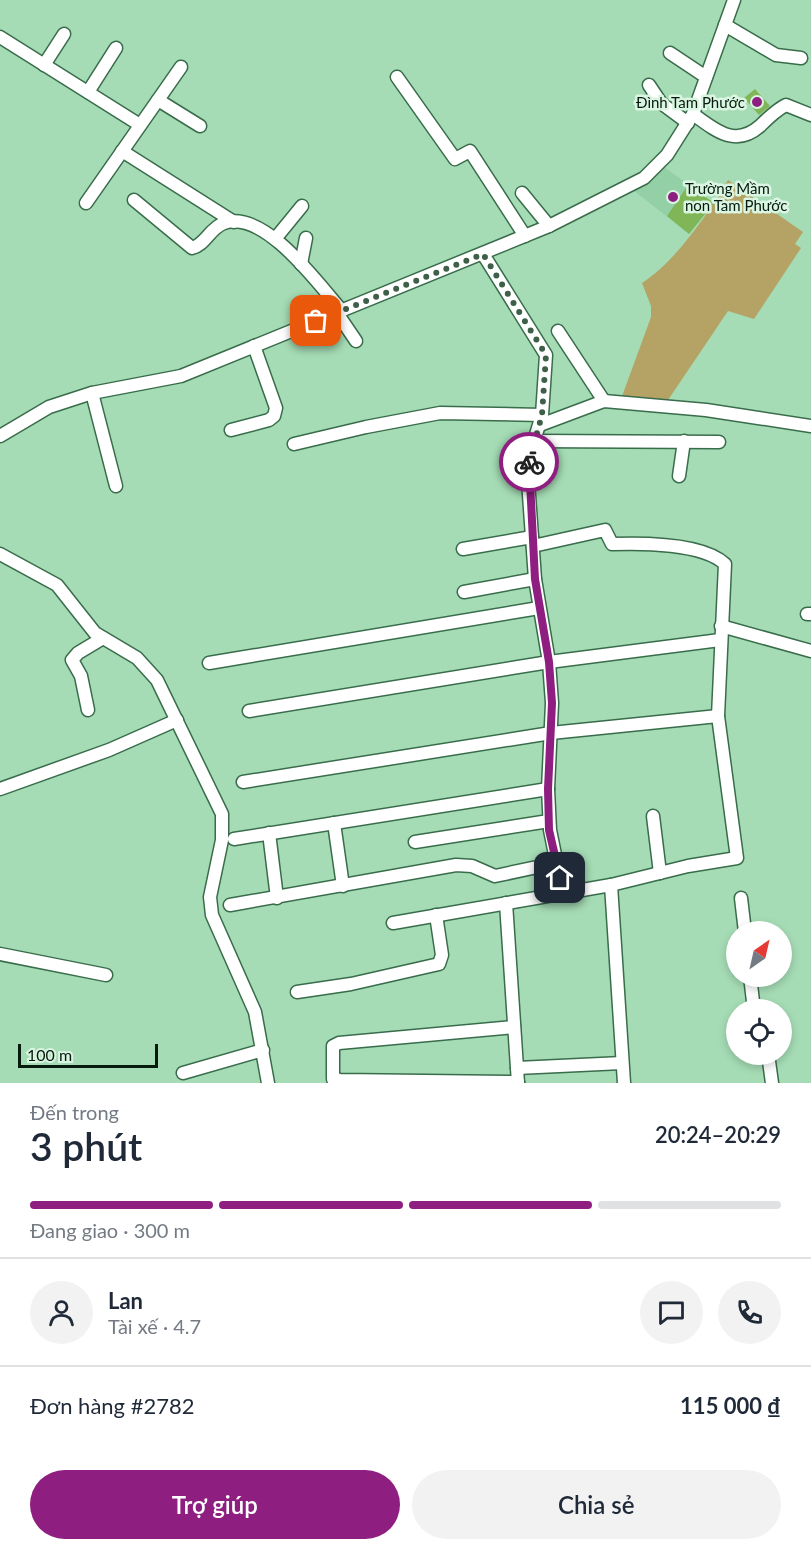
<!DOCTYPE html>
<html lang="vi">
<head>
<meta charset="utf-8">
<style>
  body { margin:0; font-family:Lato,sans-serif; background:#f2f2f3; color:#1f2937; height:100vh; display:flex; flex-direction:column; font-size:22px; white-space:nowrap }
  * { box-sizing:border-box; margin:0 }
  p { font-size:20px; color:#747a83 }
  .icon { flex:none; width:33px; height:33px; fill:none; stroke:currentColor; stroke-width:2; stroke-linecap:round; stroke-linejoin:round }
  .map { position:relative; height:1083px; overflow:hidden }
  .panel { display:flex; flex-direction:column; background:#fff; flex:1 }
  .panel>* { flex:none }
  .needle { width:39px; rotate:34deg }
  .buttons { position:absolute; left:726px; top:921px; display:grid; gap:12px }
  .buttons a { display:grid; place-items:center; width:66px; height:66px; border-radius:50%; background:#fff; box-shadow:0 3px 9px #0003; font-size:30px }
  .scale { position:absolute; left:18px; bottom:15px; width:140px; box-sizing:border-box; padding-left:6px; border:3px solid #061b0d; border-top:0; font-size:16px; line-height:21px; white-space:nowrap; color:#061b0d; -webkit-text-stroke:4px #daf5e1; paint-order:stroke }
  .pin { position:absolute; display:grid; place-items:center; width:51px; height:51px; color:#fff; margin:-26px; border-radius:12px; box-shadow:0 3px 9px #0006 }
  .courier { position:absolute; display:grid; place-items:center; width:60px; height:60px; margin:-30px; border:4px solid #8e1f81; border-radius:50%; background:#fff; color:#222; box-shadow:0 2px 8px #0007 }
  .summary em { font-style:normal; font-weight:600 }
  .summary div { display:flex; flex-direction:column-reverse }
  .summary { display:flex; align-items:center; justify-content:space-between; height:102px; padding:0 30px }
  h1 { font-size:39px; font-weight:600; line-height:45px }
  .bar { display:grid; grid-template-columns:repeat(4,1fr); gap:9px 6px; align-content:center; height:72px; padding:0 30px }
  .bar i { height:8px; border-radius:4px; background:#e0e1e3 }
  .bar .on { background:#8e1f81 }
  .bar p { grid-column:span 4 }
  .line { display:flex; align-items:center; gap:15px; padding:0 30px; border-top:2px solid #e0e1e3 }
  .line div { flex:1 }
  .round { display:grid; place-items:center; flex:none; width:63px; height:63px; border-radius:32px; background:#f2f2f3 }
  .action { display:flex; gap:12px; margin-top:auto; padding:12px 30px }
  .action a { flex:1; height:69px; border-radius:36px; background:#8e1f81; color:#fff; font-size:24px; font-weight:600; line-height:69px; text-align:center }
  .action a+a { background:#f2f2f3; color:#1f2937 }
  .map>svg:first-child { display:block }
  .built { fill:#93d0a6 }
  .green { fill:#b5a265 }
  .building { fill:#80b658 }
  .lines { fill:none; stroke-linecap:round; stroke-linejoin:round }
  .minor-casing { stroke:#396c4b; stroke-width:15 }
  .minor { stroke:#fff; stroke-width:12 }
  .done { stroke:#3e5f48; stroke-width:6; stroke-dasharray:0 10.8 }
  .route { stroke:#8e1f81; stroke-width:8 }
  .poi-dot { fill:#8e1f81; stroke:#daf5e1; stroke-width:2 }
  .labels { text-anchor:middle; dominant-baseline:central; stroke-width:5; stroke-linejoin:round; paint-order:stroke }
  .poi-label { font-size:15px; fill:#061b0d; stroke:#daf5e1; text-anchor:end }
</style>
</head>
<body>
<div class="map">
<svg width="811" height="1083" viewBox="0 0 811 1083">
  <rect width="100%" height="100%" fill="#a5dcb5"/>
  <path class="built" d="M664,167L714,203L689,234L633,190L648,183Z"/>
  <path class="green" d="M728,180L803,232L795,244L801,248L754,319L728,311L666,403L621,399L651,317V306L642,283C675,262 708,214 728,180Z"/>
  <g class="building">
    <path d="M755,89L770,106L759,115L744,98Z"/>
    <path d="M688,185L714,203L689,234L667,216Z"/>
  </g>
  <g class="lines">
    <defs>
      <g id="minor">
        <path d="M725,25L776,55L801,58"/>
        <path d="M0,37L140,125"/>
        <path d="M670,53L706,77"/>
        <path d="M44,65L64,34"/>
        <path d="M397,77L455,159L470,151L525,236"/>
        <path d="M649,85L661,103L688,123"/>
        <path d="M88,92L116,48"/>
        <path d="M158,100L200,126"/>
        <path d="M693,114C715,130 735,148 760,126C768,118 776,110 786,105L811,115"/>
        <path d="M122,151L234,222"/>
        <path d="M522,193L549,226"/>
        <path d="M134,200L192,248C205,245 210,228 224,223C265,209 319,285 342,311"/>
        <path d="M86,203L181,67"/>
        <path d="M275,239L302,206"/>
        <path d="M483,254L546,355L542,415L530,454L528,481L535,579L549,662L552,703L548,789L550,830L563,894"/>
        <path d="M301,264L306,238"/>
        <path d="M337,313L356,341"/>
        <path d="M558,331L604,401"/>
        <path d="M92,393L116,486"/>
        <path d="M540,425L604,401L706,410L811,426"/>
        <path d="M231,430L269,420L274,416L276,408L254,346"/>
        <path d="M0,436L49,407L92,393L181,376L549,226L644,178L667,155L693,114L734,0"/>
        <path d="M534,441L719,442"/>
        <path d="M294,444L366,427L440,413L542,415"/>
        <path d="M679,476L684,441"/>
        <path d="M533,546L605,530L612,544C641,543 703,543 725,564L718,716L737,858L688,866L611,885"/>
        <path d="M463,549L532,537"/>
        <path d="M0,554L57,585L95,633L137,658L157,680L222,814V840L210,897L212,915L255,1012L268,1083"/>
        <path d="M464,592L535,579"/>
        <path d="M807,614H811"/>
        <path d="M721,626L811,651"/>
        <path d="M209,663L539,608"/>
        <path d="M88,710L81,676L72,660L78,653L103,638"/>
        <path d="M249,711L549,662L720,640"/>
        <path d="M243,782L551,733L718,716"/>
        <path d="M0,789L109,750L177,720"/>
        <path d="M653,816L660,873"/>
        <path d="M334,823L343,886"/>
        <path d="M269,833L277,898"/>
        <path d="M234,839L548,789"/>
        <path d="M415,842L549,821"/>
        <path d="M741,898L745,932"/>
        <path d="M506,903L518,1083"/>
        <path d="M230,905L456,865L472,866L495,876L556,863"/>
        <path d="M393,923L611,885L624,1083"/>
        <path d="M0,954L106,975"/>
        <path d="M750,976L754,1010"/>
        <path d="M297,992L351,984L439,964L442,955L436,915"/>
        <path d="M514,1027L339,1043L333,1046V1079L340,1080L518,1082"/>
        <path d="M768,1054L772,1083"/>
        <path d="M517,1068L622,1063"/>
        <path d="M183,1073L263,1050"/>
      </g>
    </defs>
    <use href="#minor" class="minor-casing"/>
    <use href="#minor" class="minor"/>
  </g>
  <g class="lines">
    <path class="done" d="M316,321L483,254L546,355L542,415L529,462"/>
    <path class="route" d="M529,462L535,579L549,662L552,703L548,789L549,830L560,878"/>
  </g>
  <g class="poi-dot">
    <circle cx="757" cy="102" r="6"/>
    <circle cx="673" cy="197" r="6"/>
  </g>
  <g class="labels">
    <g class="poi-label">
      <text x="745" y="102">Đình Tam Phước</text>
      <text x="685" y="188" text-anchor="start">Trường Mầm<tspan x="685" dy="17">non Tam Phước</tspan></text>
    </g>
  </g>
</svg>
<div class="buttons">
<a><svg class="needle" viewBox="-14 -14 28 28"><path d="M0-13l5 13h-10z" fill="#e53935"/><path d="M0 13l5-13h-10z" fill="#747a83"/></svg></a>
<a><svg class="icon" aria-label="locate" viewBox="0 0 24 24"><circle cx="12" cy="12" r="6"/><path d="M12 2v4M12 18v4M2 12h4M18 12h4"/></svg></a>
</div>
<div class="scale">100 m</div>
<div class="pin" style="left:316px;top:321px;background:#ea580c"><svg class="icon" aria-label="bag" viewBox="0 0 24 24"><path d="M5 8h14l-1 12H6zM9 8a3 3 0 0 1 6 0"/></svg></div>
<div class="pin" style="left:560px;top:878px;background:#1f2937"><svg class="icon" aria-label="home" viewBox="0 0 24 24"><path d="M3 11l9-7 9 7M6 9v11h12V9"/></svg></div>
<div class="courier" style="left:529px;top:462px"><svg class="icon" aria-label="bike" viewBox="0 0 24 24"><circle cx="6" cy="16" r="4"/><circle cx="18" cy="16" r="4"/><path d="M6 16l4-8h5l3 8M10 8l3 8H6M13 5h3"/></svg></div>
</div>
<section class="panel">
<div class="summary"><div><h1>3 phút</h1><p>Đến trong</p></div><em>20:24–20:29</em></div>
<div class="bar"><i class="on"></i><i class="on"></i><i class="on"></i><i></i><p>Đang giao · 300 m</p></div>
<div class="line" style="height:108px"><a class="round"><svg class="icon" aria-label="person" viewBox="0 0 24 24"><circle cx="12" cy="8" r="4"/><path d="M4 21q1-7 8-7t8 7"/></svg></a><div><b>Lan</b><p>Tài xế · 4.7</p></div><a class="round"><svg class="icon" aria-label="chat" viewBox="0 0 24 24"><path d="M4 5h16v11H9l-5 4z"/></svg></a><a class="round"><svg class="icon" aria-label="phone" viewBox="0 0 24 24"><path d="M5 4h4l2 5-3 2q2 4 5 5l2-3 5 2v4C11 20 4 13 5 4z"/></svg></a></div>
<div class="line" style="height:78px"><div>Đơn hàng #2782</div><b>115 000 ₫</b></div>
<div class="action"><a>Trợ giúp</a><a>Chia sẻ</a></div>
</section>
</body>
</html>
